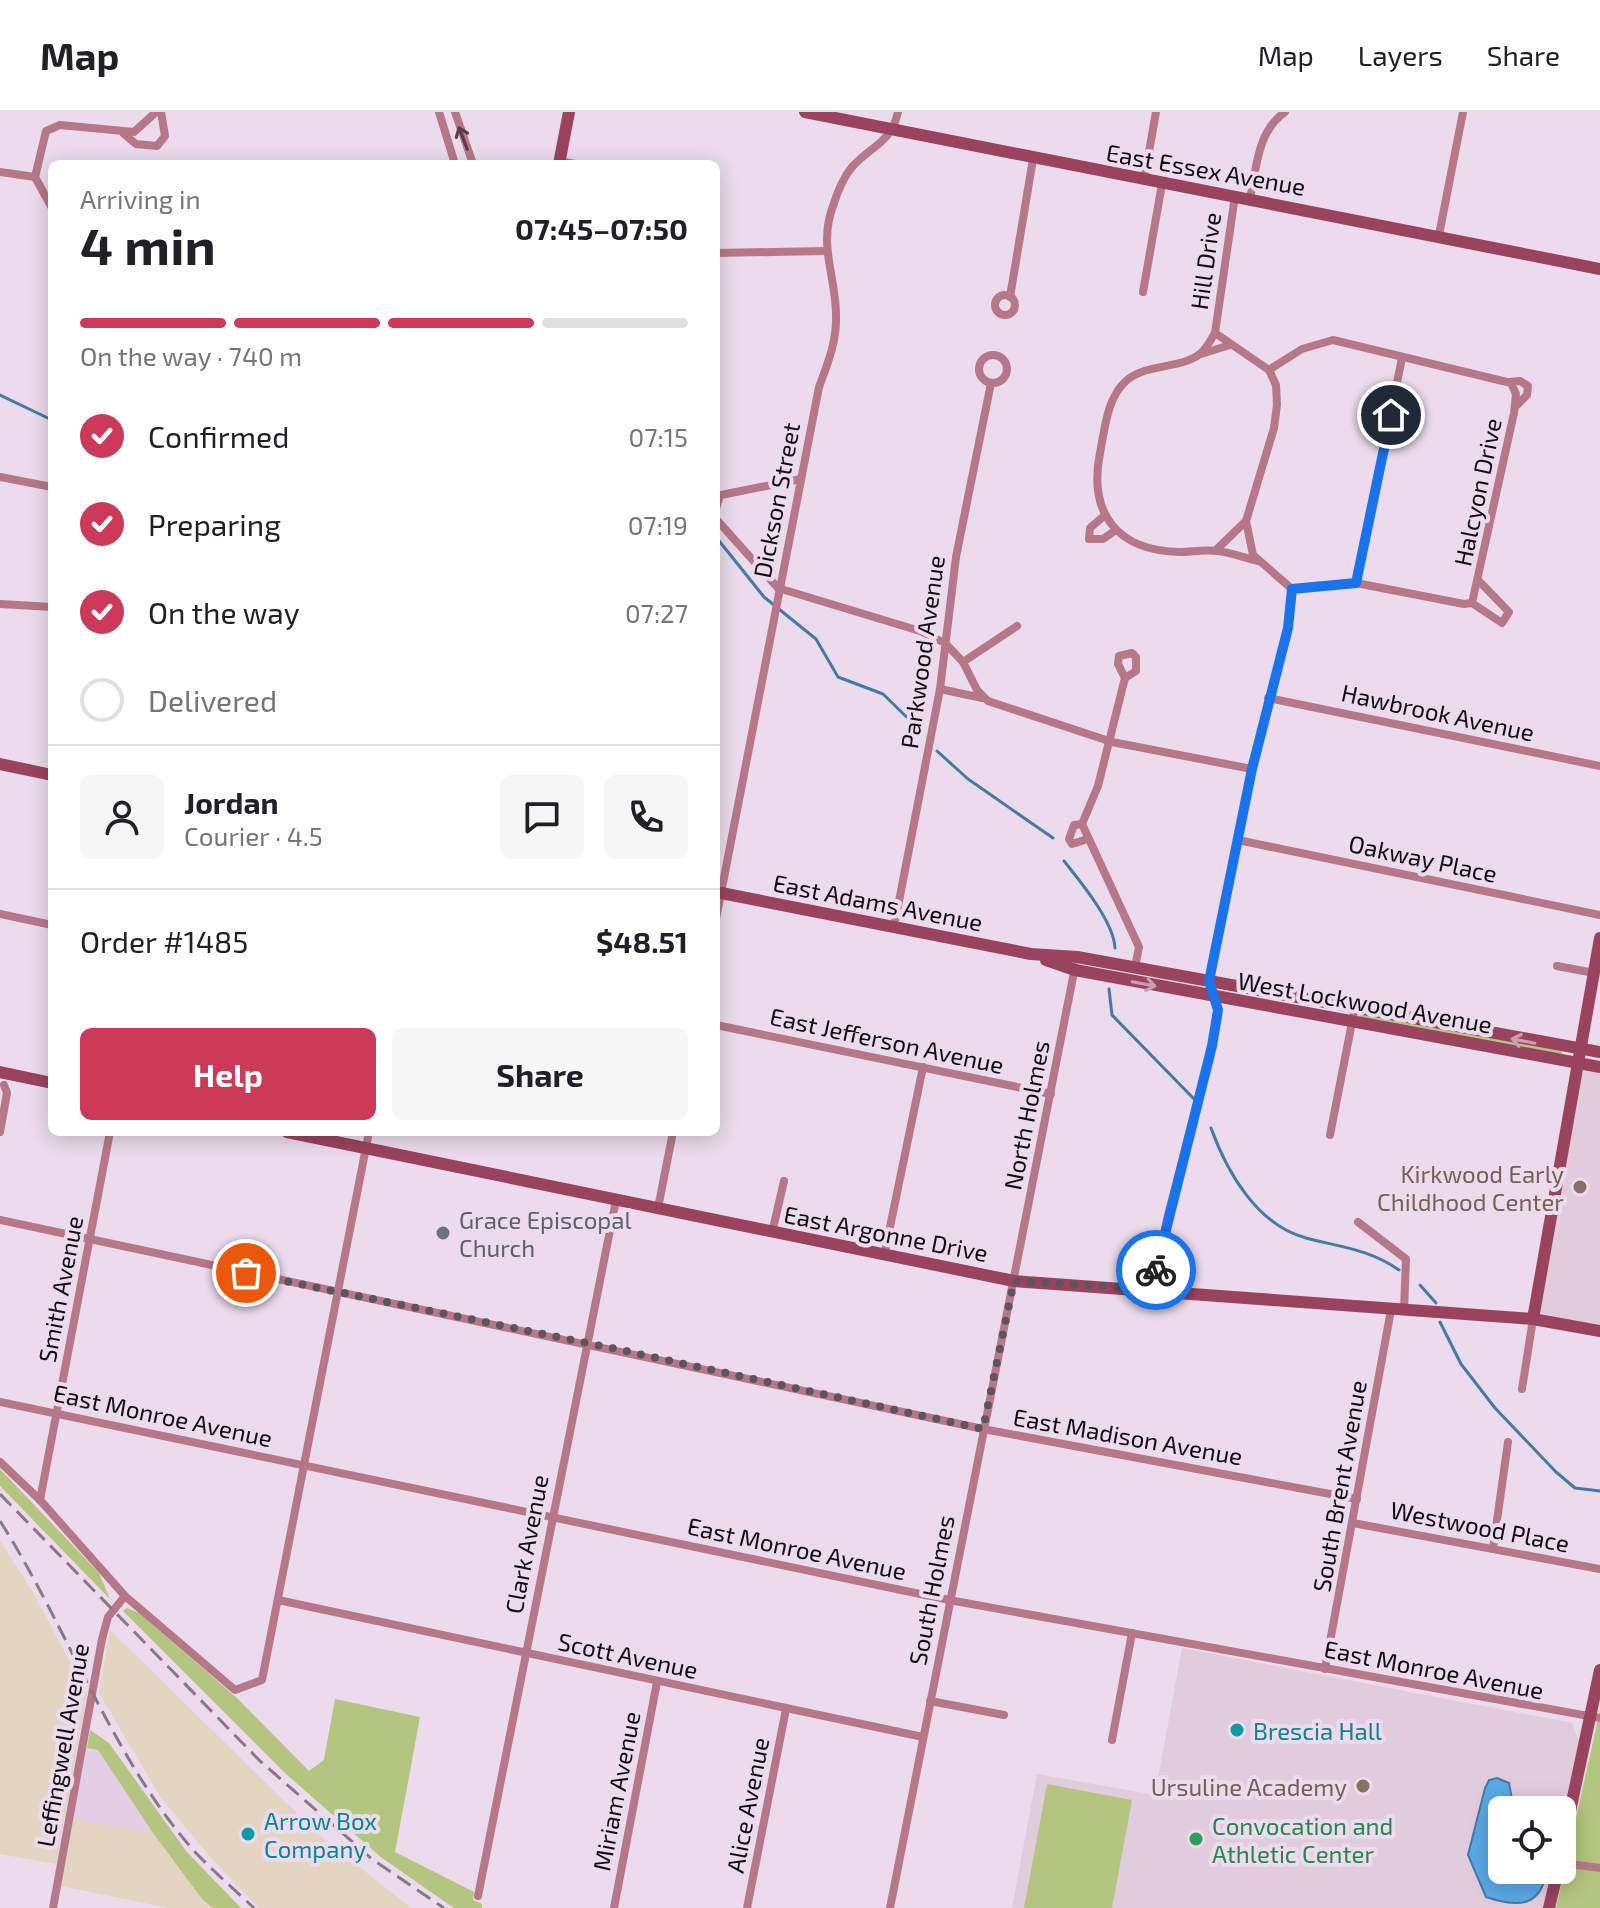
<!DOCTYPE html>
<html lang="en">
<head>
<meta charset="utf-8">
<style>
  body { margin:0; font-family:"Exo 2",sans-serif; background:#f6f6f6; color:#202124; height:100vh; display:flex; flex-direction:column; font-size:30px; white-space:nowrap }
  * { box-sizing:border-box; margin:0 }
  p { font-size:26px; color:#757577 }
  .icon { flex:none; width:44px; height:44px; fill:none; stroke:currentColor; stroke-width:2; stroke-linecap:round; stroke-linejoin:round }
  .map { position:relative; flex:1; overflow:hidden }
  .sheet { position:absolute; left:48px; top:48px; width:672px; height:976px; display:flex; flex-direction:column; background:#fff; border-radius:12px; box-shadow:0 4px 20px #0003 }
  .sheet>* { flex:none }
  .controls { position:absolute; left:1488px; top:1684px; display:grid; gap:16px }
  .controls a { display:grid; place-items:center; width:88px; height:88px; border-radius:12px; background:#fff; box-shadow:0 4px 20px #0003; font-size:40px }
  .pin { position:absolute; display:grid; place-items:center; width:68px; height:68px; color:#fff; margin:-34px; border:4px solid #fff; border-radius:50%; box-shadow:0 2px 8px #0007 }
  .courier { position:absolute; display:grid; place-items:center; width:80px; height:80px; margin:-40px; border:6px solid #1a73e8; border-radius:50%; background:#fff; color:#222; box-shadow:0 2px 10px #0007 }
  .overview em { font-style:normal; font-weight:700 }
  .overview div { display:flex; flex-direction:column-reverse }
  .overview { display:flex; align-items:center; justify-content:space-between; height:136px; padding:0 32px }
  h1 { font-size:52px; font-weight:700; line-height:60px }
  .bar { display:grid; grid-template-columns:repeat(4,1fr); gap:12px 8px; align-content:center; height:96px; padding:0 32px }
  .bar i { height:10px; border-radius:6px; background:#e0e0e0 }
  .bar .selected { background:#cb3b59 }
  .bar p { grid-column:span 4 }
  .line { display:flex; align-items:center; gap:20px; padding:0 32px; border-top:2px solid #e0e0e0 }
  .line div { flex:1 }
  .round { display:grid; place-items:center; flex:none; width:84px; height:84px; border-radius:12px; background:#f6f6f6 }
  ol { padding:0 32px; list-style:none }
  li { display:flex; align-items:center; gap:24px; height:88px }
  li p { margin-inline-start:auto }
  li .icon { padding:8px; border-radius:50%; background:#cb3b59; color:#fff; stroke-width:4 }
  li:last-child { color:#757577 }
  li i { width:44px; height:44px; border:4px solid #e0e0e0; border-radius:50% }
  .action { display:flex; gap:16px; margin-top:auto; padding:16px 32px }
  .action a { flex:1; height:92px; border-radius:12px; background:#cb3b59; color:#fff; font-size:32px; font-weight:700; line-height:92px; text-align:center }
  .action a+a { background:#f6f6f6; color:#202124 }
  header { display:flex; align-items:center; gap:48px; box-sizing:border-box; height:112px; padding:0 40px; background:#fff; border-bottom:2px solid #e0e0e0 }
  header strong { font-size:38px }
  nav { display:flex; gap:44px; margin-inline-start:auto; font-size:28px }
  .map>svg:first-child { display:block }
  .built { fill:#e4cee5 }
  .industrial { fill:#e4d4c2 }
  .education { fill:#e1ccdb }
  .green { fill:#b4c580 }
  .water { fill:#5aa9e5; stroke:#447aa6; stroke-width:2 }
  .lines { fill:none; stroke-linecap:round; stroke-linejoin:round }
  .stream { stroke:#447aa6; stroke-width:3 }
  .street { stroke:#b67889; stroke-width:8 }
  .secondary { stroke:#9a435f; stroke-width:12 }
  .rail { stroke:#857a86; stroke-width:3; stroke-dasharray:16 8; stroke-linecap:butt }
  .oneway { stroke:#5b3d48 }
  .oneway2 { stroke:#cb9eb4 }
  .done { stroke:#5d545e; stroke-width:8; stroke-dasharray:0 14.4 }
  .route { stroke:#1a73e8; stroke-width:10 }
  .education-dot { fill:#8d6e63; stroke:#ebdbec; stroke-width:3 }
  .worship-dot { fill:#6b7280; stroke:#ebdbec; stroke-width:3 }
  .culture-dot { fill:#0f9aa8; stroke:#ebdbec; stroke-width:3 }
  .leisure-dot { fill:#2e9e5b; stroke:#ebdbec; stroke-width:3 }
  .labels { text-anchor:middle; dominant-baseline:central; stroke-width:8; stroke-linejoin:round; paint-order:stroke }
  .street-label { font-size:24px; fill:#110c12; stroke:#ebdbec }
  .education-label { font-size:24px; fill:#785e54; stroke:#ebdbec; text-anchor:end }
  .worship-label { font-size:24px; fill:#5b616d; stroke:#ebdbec; text-anchor:start }
  .culture-label { font-size:24px; fill:#0d838f; stroke:#ebdbec; text-anchor:start }
  .leisure-label { font-size:24px; fill:#27864d; stroke:#ebdbec; text-anchor:start }
</style>
</head>
<body>
<header>
<strong>Map</strong>
<nav><a>Map</a><a>Layers</a><a>Share</a></nav>
</header>
<div class="map">
<svg width="1600" height="1796" viewBox="0 0 1600 1796">
  <rect width="100%" height="100%" fill="#ebdbec"/>
  <path class="built" d="M87,1636L98,1638L153,1721L73,1707Z"/>
  <g class="industrial">
    <path d="M0,1429L34,1482L87,1582L56,1752L0,1742Z"/>
    <path d="M110,1518L319,1723L411,1796H259L213,1748L161,1686L99,1581Z"/>
    <path d="M73,1707L153,1721L202,1787L213,1796H169L61,1774Z"/>
  </g>
  <g class="education">
    <path d="M1587,958L1600,960V1214L1540,1201L1580,962Z"/>
    <path d="M1182,1536L1572,1611L1579,1629L1562,1707V1698H1502V1758H1551L1543,1796H1012L1037,1662L1155,1683Z"/>
  </g>
  <g class="green">
    <path d="M1362,901L1562,939V942L1358,906Z"/>
    <path d="M0,1357L99,1461L110,1487L0,1374Z"/>
    <path d="M127,1496L139,1501L237,1586L309,1659L324,1648L335,1587L420,1605L395,1740L474,1780L473,1788L482,1792V1796H454L382,1746L286,1662L123,1499Z"/>
    <path d="M1600,1598V1796H1556Z"/>
    <path d="M90,1618L109,1631L186,1739L241,1796H213L202,1787L153,1721L98,1638L87,1636Z"/>
    <path d="M1047,1672L1132,1688L1112,1796H1024Z"/>
  </g>
  <path class="water" d="M1497,1666L1509,1671L1514,1698H1502V1758H1547C1541,1795 1519,1796 1486,1785L1468,1743L1485,1676L1489,1668Z"/>
  <g class="lines">
    <g class="stream">
      <path d="M0,283L52,308"/>
      <path d="M716,425L764,485L816,527L838,565L883,582L920,618"/>
      <path d="M937,639L968,667L1053,726"/>
      <path d="M1064,749C1080,769 1114,810 1115,836"/>
      <path d="M1109,877L1112,903L1194,987"/>
      <path d="M1211,1016C1227,1060 1257,1113 1306,1126C1340,1135 1369,1137 1399,1158"/>
      <path d="M1420,1173L1436,1191"/>
      <path d="M1440,1210L1461,1252L1495,1296L1556,1360L1575,1376L1600,1379"/>
    </g>
    <g class="street">
      <path d="M439,0L455,52"/>
      <path d="M455,0L473,52"/>
      <path d="M124,22L136,32L157,34L165,24L161,0"/>
      <path d="M559,49L575,52"/>
      <path d="M0,60L35,65"/>
      <path d="M35,65L46,19L60,13L134,20L156,0"/>
      <path d="M35,65L52,96"/>
      <path d="M1144,68L1156,0"/>
      <path d="M1250,86C1257,54 1257,20 1285,0"/>
      <path d="M1439,123L1463,0"/>
      <path d="M716,141L825,139"/>
      <path d="M1143,180L1162,72"/>
      <circle cx="1005" cy="193" r="10"/>
      <path d="M1010,185L1033,47"/>
      <path d="M1215,221C1211,227 1207,236 1201,241C1183,257 1148,251 1127,268C1107,285 1105,316 1100,341C1088,401 1117,439 1180,440C1192,440 1205,437 1217,439C1230,440 1245,446 1258,449"/>
      <path d="M1201,242L1230,233"/>
      <circle cx="993" cy="257" r="14"/>
      <path d="M1269,258L1302,237L1333,228L1511,271L1516,282L1514,301L1472,491"/>
      <path d="M1510,270L1520,269L1528,274L1527,283L1515,295"/>
      <path d="M0,365L52,375"/>
      <path d="M716,384L801,367"/>
      <path d="M716,397L720,383"/>
      <path d="M1105,403L1090,416L1089,427H1103L1116,418"/>
      <path d="M716,407L778,476L920,519L945,531L963,550L977,578L988,589L1112,630L1252,657"/>
      <path d="M1246,409L1253,443L1292,477"/>
      <path d="M1216,438L1246,409L1274,316L1277,293L1276,273L1269,258L1215,221L1235,84"/>
      <path d="M1356,471L1402,246"/>
      <path d="M1292,477L1356,471L1464,492L1472,491L1502,511L1509,500L1479,469"/>
      <path d="M0,492L52,495"/>
      <path d="M963,550L1017,514"/>
      <path d="M1125,566L1118,552L1119,544L1132,541L1136,545V559L1125,566L1098,674L1082,712L1139,835L1135,855"/>
      <path d="M940,577L982,586"/>
      <path d="M1268,586L1600,654"/>
      <path d="M1082,712L1074,713L1069,727L1072,732L1088,727"/>
      <path d="M1238,728L1600,803"/>
      <path d="M0,802L52,813"/>
      <path d="M716,807L819,275C828,251 837,229 836,203C836,164 818,134 833,94C837,81 843,66 852,55C871,34 891,31 898,0"/>
      <path d="M894,815L940,577L956,445L991,271"/>
      <path d="M1557,854L1594,861"/>
      <path d="M716,913L1051,982"/>
      <path d="M0,1020L7,981L4,973"/>
      <path d="M1330,1023L1355,895"/>
      <path d="M658,1096L673,1020"/>
      <path d="M0,1108L983,1317L1357,1387"/>
      <path d="M1358,1110L1406,1147L1404,1199"/>
      <path d="M772,1121L784,1069"/>
      <path d="M884,1144L923,955"/>
      <path d="M1153,1177L1167,1107L1212,934L1218,898L1209,869L1252,657L1288,516L1292,477"/>
      <path d="M1522,1277L1533,1207"/>
      <path d="M0,1290L949,1488L1600,1606"/>
      <path d="M0,1350L40,1388L125,1484L235,1578L262,1568L369,1020"/>
      <path d="M40,1388L110,1020"/>
      <path d="M1353,1411L1600,1457"/>
      <path d="M1493,1437L1508,1330"/>
      <path d="M278,1488L923,1625"/>
      <path d="M1325,1557L1391,1198"/>
      <path d="M930,1589L1004,1603"/>
      <path d="M1112,1628L1132,1521"/>
      <path d="M1562,1751L1600,1756"/>
      <path d="M478,1784L616,1088"/>
      <path d="M53,1796L102,1527L108,1505L125,1484"/>
      <path d="M614,1796L657,1570"/>
      <path d="M747,1796L786,1597"/>
      <path d="M890,1796L1075,855"/>
    </g>
    <g class="secondary">
      <path d="M805,0L1600,157"/>
      <path d="M559,52L569,0"/>
      <path d="M0,652L52,663"/>
      <path d="M716,780L1031,842L1077,845L1600,940"/>
      <path d="M1046,848L1075,858L1600,955"/>
      <path d="M0,960L52,971"/>
      <path d="M287,1020L1014,1169L1533,1207L1600,1219"/>
      <path d="M1533,1207L1600,826"/>
      <path d="M1562,1737L1600,1558"/>
      <path d="M1549,1796L1558,1758"/>
    </g>
    <g class="rail">
      <path d="M0,1382L260,1649L372,1747L444,1796"/>
      <path d="M0,1409C67,1514 113,1649 196,1741C214,1760 235,1778 254,1796"/>
    </g>
  </g>
  <defs><path id="oneway-shaft" d="M-6 0H5M1.5-3L5.5 0L1.5 3" fill="none" stroke-width="1.6" stroke-linecap="round" stroke-linejoin="round" transform="scale(2)"/></defs>
  <use class="oneway" href="#oneway-shaft" transform="translate(463 26) rotate(-111)"/>
  <g class="oneway2">
    <use href="#oneway-shaft" transform="translate(1144 872) rotate(11)"/>
    <use href="#oneway-shaft" transform="translate(1523 929) rotate(-169)"/>
  </g>
  <g class="lines">
    <path class="done" d="M246,1161L616,1237L983,1317L1014,1169L1153,1177L1156,1158"/>
    <path class="route" d="M1156,1158L1212,934L1218,898L1209,869L1252,657L1288,516L1292,477L1356,471L1391,303"/>
  </g>
  <g class="education-dot">
    <circle cx="1580" cy="1075" r="8"/>
    <circle cx="1363" cy="1674" r="8"/>
  </g>
  <circle class="worship-dot" cx="443" cy="1121" r="8"/>
  <g class="culture-dot">
    <circle cx="1237" cy="1618" r="8"/>
    <circle cx="248" cy="1722" r="8"/>
  </g>
  <circle class="leisure-dot" cx="1196" cy="1727" r="8"/>
  <g class="labels">
    <g class="street-label">
      <text transform="translate(1206 57) rotate(10)">East Essex Avenue</text>
      <text transform="translate(1205 149) rotate(-82)">Hill Drive</text>
      <text transform="translate(1477 380) rotate(-78)">Halcyon Drive</text>
      <text transform="translate(776 388) rotate(-79)">Dickson Street</text>
      <text transform="translate(922 540) rotate(-82)">Parkwood Avenue</text>
      <text transform="translate(1438 600) rotate(12)">Hawbrook Avenue</text>
      <text transform="translate(1423 746) rotate(12)">Oakway Place</text>
      <text transform="translate(878 790) rotate(11)">East Adams Avenue</text>
      <text transform="translate(1365 890) rotate(10)">West Lockwood Avenue</text>
      <text transform="translate(887 928) rotate(12)">East Jefferson Avenue</text>
      <text transform="translate(1026 1003) rotate(-79)">North Holmes</text>
      <text transform="translate(886 1121) rotate(11)">East Argonne Drive</text>
      <text transform="translate(60 1177) rotate(-79)">Smith Avenue</text>
      <text transform="translate(163 1303) rotate(12)">East Monroe Avenue</text>
      <text transform="translate(1128 1324) rotate(10)">East Madison Avenue</text>
      <text transform="translate(1339 1374) rotate(-80)">South Brent Avenue</text>
      <text transform="translate(1480 1414) rotate(11)">Westwood Place</text>
      <text transform="translate(526 1432) rotate(-79)">Clark Avenue</text>
      <text transform="translate(797 1436) rotate(12)">East Monroe Avenue</text>
      <text transform="translate(931 1478) rotate(-79)">South Holmes</text>
      <text transform="translate(628 1543) rotate(12)">Scott Avenue</text>
      <text transform="translate(1434 1557) rotate(11)">East Monroe Avenue</text>
      <text transform="translate(62 1633) rotate(-80)">Leffingwell Avenue</text>
      <text transform="translate(616 1679) rotate(-79)">Miriam Avenue</text>
      <text transform="translate(747 1693) rotate(-79)">Alice Avenue</text>
    </g>
    <g class="education-label">
      <text x="1564" y="1061">Kirkwood Early<tspan x="1564" dy="28">Childhood Center</tspan></text>
      <text x="1347" y="1674">Ursuline Academy</text>
    </g>
    <g class="worship-label">
      <text x="459" y="1107">Grace Episcopal<tspan x="459" dy="28">Church</tspan></text>
    </g>
    <g class="culture-label">
      <text x="1253" y="1618">Brescia Hall</text>
      <text x="264" y="1708">Arrow Box<tspan x="264" dy="28">Company</tspan></text>
    </g>
    <g class="leisure-label">
      <text x="1212" y="1713">Convocation and<tspan x="1212" dy="28">Athletic Center</tspan></text>
    </g>
  </g>
</svg>
<div class="controls">
<a><svg class="icon" aria-label="locate" viewBox="0 0 24 24"><circle cx="12" cy="12" r="6"/><path d="M12 2v4M12 18v4M2 12h4M18 12h4"/></svg></a>
</div>
<div class="pin" style="left:246px;top:1161px;background:#ea580c"><svg class="icon" aria-label="bag" viewBox="0 0 24 24"><path d="M5 8h14l-1 12H6zM9 8a3 3 0 0 1 6 0"/></svg></div>
<div class="pin" style="left:1391px;top:303px;background:#1f2937"><svg class="icon" aria-label="home" viewBox="0 0 24 24"><path d="M3 11l9-7 9 7M6 9v11h12V9"/></svg></div>
<div class="courier" style="left:1156px;top:1158px"><svg class="icon" aria-label="bike" viewBox="0 0 24 24"><circle cx="6" cy="16" r="4"/><circle cx="18" cy="16" r="4"/><path d="M6 16l4-8h5l3 8M10 8l3 8H6M13 5h3"/></svg></div>
<section class="sheet">
<div class="overview"><div><h1>4 min</h1><p>Arriving in</p></div><em>07:45–07:50</em></div>
<div class="bar"><i class="selected"></i><i class="selected"></i><i class="selected"></i><i></i><p>On the way · 740 m</p></div>
<ol>
<li><svg class="icon" aria-label="check" viewBox="0 0 24 24"><path d="M5 12l5 5 9-10"/></svg>Confirmed<p>07:15</p></li>
<li><svg class="icon" aria-label="check" viewBox="0 0 24 24"><path d="M5 12l5 5 9-10"/></svg>Preparing<p>07:19</p></li>
<li><svg class="icon" aria-label="check" viewBox="0 0 24 24"><path d="M5 12l5 5 9-10"/></svg>On the way<p>07:27</p></li>
<li><i></i>Delivered</li>
</ol>
<div class="line" style="height:144px"><a class="round"><svg class="icon" aria-label="person" viewBox="0 0 24 24"><circle cx="12" cy="8" r="4"/><path d="M4 21q1-7 8-7t8 7"/></svg></a><div><b>Jordan</b><p>Courier · 4.5</p></div><a class="round"><svg class="icon" aria-label="chat" viewBox="0 0 24 24"><path d="M4 5h16v11H9l-5 4z"/></svg></a><a class="round"><svg class="icon" aria-label="phone" viewBox="0 0 24 24"><path d="M5 4h4l2 5-3 2q2 4 5 5l2-3 5 2v4C11 20 4 13 5 4z"/></svg></a></div>
<div class="line" style="height:104px"><div>Order #1485</div><b>$48.51</b></div>
<div class="action"><a>Help</a><a>Share</a></div>
</section>
</div>
</body>
</html>
